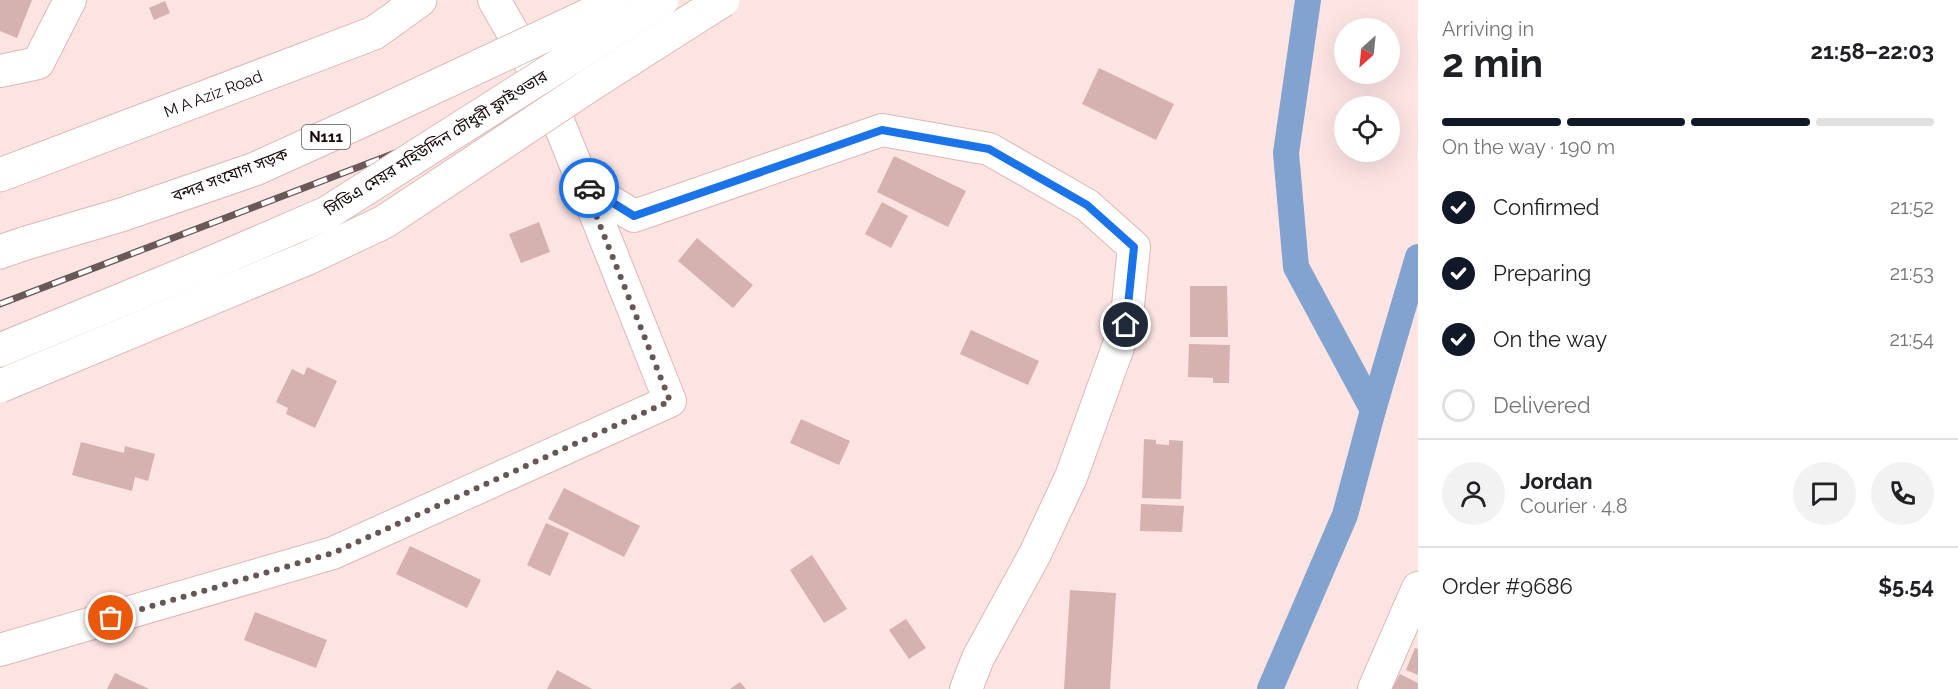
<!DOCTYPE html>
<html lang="en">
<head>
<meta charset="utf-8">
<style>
  body { margin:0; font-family:Raleway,"Noto Sans Bengali",sans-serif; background:#f2f2f2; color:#202124; height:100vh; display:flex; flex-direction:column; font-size:22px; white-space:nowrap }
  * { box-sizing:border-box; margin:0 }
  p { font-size:20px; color:#757577 }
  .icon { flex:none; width:33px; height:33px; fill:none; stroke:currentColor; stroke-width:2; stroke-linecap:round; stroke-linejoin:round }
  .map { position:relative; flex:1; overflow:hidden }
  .drawer { display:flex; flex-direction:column; background:#fff; width:540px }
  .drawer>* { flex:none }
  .needle { width:39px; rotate:207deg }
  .tools { position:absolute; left:1334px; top:18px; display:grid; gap:12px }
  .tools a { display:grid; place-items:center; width:66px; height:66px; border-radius:50%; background:#fff; box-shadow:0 6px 24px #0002; font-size:30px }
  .pin { position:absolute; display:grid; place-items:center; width:51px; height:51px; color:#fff; margin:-26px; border:3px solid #fff; border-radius:50%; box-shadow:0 2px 6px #0007 }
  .courier { position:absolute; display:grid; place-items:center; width:60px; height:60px; margin:-30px; border:4px solid #1a73e8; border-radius:50%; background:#fff; color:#222; box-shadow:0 2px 8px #0007 }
  .head em { font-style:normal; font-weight:700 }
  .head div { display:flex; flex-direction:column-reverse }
  .head { display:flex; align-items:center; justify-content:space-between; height:102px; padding:0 24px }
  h1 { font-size:39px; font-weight:700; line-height:45px }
  .bar { display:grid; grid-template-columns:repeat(4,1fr); gap:9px 6px; align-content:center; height:72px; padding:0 24px }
  .bar i { height:8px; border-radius:4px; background:#e0e0e0 }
  .bar .on { background:#111827 }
  .bar p { grid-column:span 4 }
  .line { display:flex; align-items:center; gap:15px; padding:0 24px; border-top:2px solid #e0e0e0 }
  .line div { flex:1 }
  .round { display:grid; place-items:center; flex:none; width:63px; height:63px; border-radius:32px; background:#f2f2f2 }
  ol { padding:0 24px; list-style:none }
  li { display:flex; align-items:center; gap:18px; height:66px }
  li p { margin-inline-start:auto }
  li .icon { padding:6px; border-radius:50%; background:#111827; color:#fff; stroke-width:4 }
  li:last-child { color:#757577 }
  li i { width:33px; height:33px; border:3px solid #e0e0e0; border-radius:50% }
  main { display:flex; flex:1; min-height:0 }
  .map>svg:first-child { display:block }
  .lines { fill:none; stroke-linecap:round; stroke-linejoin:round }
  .canal { stroke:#82a3cf; stroke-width:26 }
  .building { fill:#d5b1af }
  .minor-casing { stroke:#dcb8b5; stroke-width:34 }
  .major-casing { stroke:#dcb8b5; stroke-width:35 }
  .highway-casing { stroke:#dcb8b5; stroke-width:35 }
  .minor { stroke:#fff; stroke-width:32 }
  .major { stroke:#fff; stroke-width:33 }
  .highway { stroke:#fff; stroke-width:33 }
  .rail-casing { stroke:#685857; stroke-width:7 }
  .rail { stroke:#fff; stroke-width:4.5; stroke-dasharray:14; stroke-linecap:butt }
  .highway-bridge-casing { stroke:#dcb8b5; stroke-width:35; stroke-linecap:butt }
  .highway-bridge { stroke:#fff; stroke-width:33 }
  .done { stroke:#665655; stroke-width:6; stroke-dasharray:0 10.8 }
  .route { stroke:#1a73e8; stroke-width:8 }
  .labels { text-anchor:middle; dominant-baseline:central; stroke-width:4.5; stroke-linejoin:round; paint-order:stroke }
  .shield { fill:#fff; stroke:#5b5353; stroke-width:1.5 }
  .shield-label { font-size:15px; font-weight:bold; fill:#150909 }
  .street-label { font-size:16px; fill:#150909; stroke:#fff }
</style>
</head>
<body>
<main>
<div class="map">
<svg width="1418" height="689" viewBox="0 0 1418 689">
  <rect width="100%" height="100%" fill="#fce4e3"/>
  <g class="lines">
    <g class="canal">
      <path d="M1373,410L1418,257"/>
      <path d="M1270,689L1345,515L1373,410L1296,267L1286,153L1308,0"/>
    </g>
  </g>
  <g class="building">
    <path d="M0,0H32L17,38L0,31Z"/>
    <path d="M165,1L170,13L154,20L149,8Z"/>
    <path d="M1099,68L1174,104L1156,140L1082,104Z"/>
    <path d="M894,156L966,191L948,227L877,192Z"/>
    <path d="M882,202L908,216L891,248L865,234Z"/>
    <path d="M539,222L550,252L521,263L509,234Z"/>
    <path d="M697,238L753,285L733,308L678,261Z"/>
    <path d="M1190,286H1227L1228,337H1190Z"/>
    <path d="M971,330L1039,361L1028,385L960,354Z"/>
    <path d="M1189,344L1230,345L1229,383H1213V378L1188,377Z"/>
    <path d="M307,367L337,381L315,428L286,414L288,408L276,402L292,369L304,375Z"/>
    <path d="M801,419L850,441L839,465L790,443Z"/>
    <path d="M1144,439L1156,440V444L1169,445V440L1183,441L1181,499L1142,498Z"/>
    <path d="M81,442L124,453L125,446L155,454L148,481L135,477L132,491L72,475Z"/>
    <path d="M564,488L640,526L624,557L548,519Z"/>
    <path d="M1141,504L1184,506L1182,532L1140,531Z"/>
    <path d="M546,523L569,533L550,576L527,565Z"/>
    <path d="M410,546L481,580L467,608L396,574Z"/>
    <path d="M812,555L847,609L824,623L790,570Z"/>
    <path d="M1070,590L1116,593L1110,689H1064Z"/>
    <path d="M255,612L327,640L316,668L244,640Z"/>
    <path d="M906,619L926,648L909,659L889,630Z"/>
    <path d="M1415,648L1418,649V675L1406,670Z"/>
    <path d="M557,670L592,689H547Z"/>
    <path d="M115,673L149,689H107Z"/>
    <path d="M1400,674L1418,683V689H1392Z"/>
    <path d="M740,682L746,689H730Z"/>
  </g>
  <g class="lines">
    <defs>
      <g id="minor">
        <path d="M494,0L545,89L584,185L634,216L882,130L989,149L1087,205L1134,247L1126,325L1071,477L1035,554L978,658L966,689"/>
        <path d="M0,71L38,63L70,0"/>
        <path d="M0,650L333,553L670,401L584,185"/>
        <path d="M1374,689L1418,588"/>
      </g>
      <path id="major" d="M0,175L374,33L420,0"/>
      <path id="highway" d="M0,252L26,243"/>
    </defs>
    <use href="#minor" class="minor-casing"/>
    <use href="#major" class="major-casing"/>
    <use href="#highway" class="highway-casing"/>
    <use href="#minor" class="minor"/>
    <use href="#major" class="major"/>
    <use href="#highway" class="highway"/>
    <defs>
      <path id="rail" d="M0,304L403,150L545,89L734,0"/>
    </defs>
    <use href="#rail" class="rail-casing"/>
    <use href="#rail" class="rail"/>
    <defs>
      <g id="highway-bridge">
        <path d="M26,243L121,215L255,169L381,112L593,13L614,0"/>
        <path d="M0,350L204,266L327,213L662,0"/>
        <path d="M0,386L308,258L384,222L596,81L723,0"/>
      </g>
    </defs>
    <use href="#highway-bridge" class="highway-bridge-casing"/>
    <use href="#highway-bridge" class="highway-bridge"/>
  </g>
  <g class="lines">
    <path class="done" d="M111,618L333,553L670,401L584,185L589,188"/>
    <path class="route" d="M589,188L634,216L882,130L989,149L1087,205L1134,247L1126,325"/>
  </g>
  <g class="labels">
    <rect class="shield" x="302" y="125" width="48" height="24" rx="4.5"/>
    <g class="shield-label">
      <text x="326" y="137">N111</text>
    </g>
    <g class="street-label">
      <text transform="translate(213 94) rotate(-21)">M A Aziz Road</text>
      <text transform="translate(436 143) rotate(-32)">সিডিএ মেয়র মহিউদ্দিন চৌধুরী ফ্লাইওভার</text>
      <text transform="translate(230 175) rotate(-21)">বন্দর সংযোগ সড়ক</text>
    </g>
  </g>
</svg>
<div class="tools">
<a><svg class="needle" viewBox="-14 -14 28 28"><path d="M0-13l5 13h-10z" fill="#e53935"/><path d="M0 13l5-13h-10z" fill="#757577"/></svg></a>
<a><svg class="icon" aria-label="locate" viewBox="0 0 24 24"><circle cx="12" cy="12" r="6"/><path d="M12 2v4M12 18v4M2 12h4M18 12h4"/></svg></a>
</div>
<div class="pin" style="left:111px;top:618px;background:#ea580c"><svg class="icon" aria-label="bag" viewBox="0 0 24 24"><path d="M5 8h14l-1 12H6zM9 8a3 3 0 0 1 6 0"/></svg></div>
<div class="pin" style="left:1126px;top:325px;background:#1f2937"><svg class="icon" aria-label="home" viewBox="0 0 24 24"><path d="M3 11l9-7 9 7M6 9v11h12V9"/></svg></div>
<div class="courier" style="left:589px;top:188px"><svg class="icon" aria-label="car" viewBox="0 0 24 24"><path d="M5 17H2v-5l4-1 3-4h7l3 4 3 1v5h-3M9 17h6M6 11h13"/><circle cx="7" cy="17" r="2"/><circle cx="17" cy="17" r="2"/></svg></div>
</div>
<section class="drawer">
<div class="head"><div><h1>2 min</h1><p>Arriving in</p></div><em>21:58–22:03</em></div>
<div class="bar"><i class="on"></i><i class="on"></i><i class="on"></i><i></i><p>On the way · 190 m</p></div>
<ol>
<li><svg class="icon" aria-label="check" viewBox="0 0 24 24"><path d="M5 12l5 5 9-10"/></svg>Confirmed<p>21:52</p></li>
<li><svg class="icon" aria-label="check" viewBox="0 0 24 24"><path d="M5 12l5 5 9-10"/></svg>Preparing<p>21:53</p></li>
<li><svg class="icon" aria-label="check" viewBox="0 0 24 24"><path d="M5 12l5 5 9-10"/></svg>On the way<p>21:54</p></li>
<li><i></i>Delivered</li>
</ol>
<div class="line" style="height:108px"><a class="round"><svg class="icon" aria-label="person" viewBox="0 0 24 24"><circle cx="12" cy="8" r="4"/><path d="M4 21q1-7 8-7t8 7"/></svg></a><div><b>Jordan</b><p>Courier · 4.8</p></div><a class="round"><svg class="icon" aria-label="chat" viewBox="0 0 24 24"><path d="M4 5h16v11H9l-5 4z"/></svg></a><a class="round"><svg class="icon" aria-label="phone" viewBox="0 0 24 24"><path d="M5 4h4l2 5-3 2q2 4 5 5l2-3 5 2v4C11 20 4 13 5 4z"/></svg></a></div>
<div class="line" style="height:78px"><div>Order #9686</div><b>$5.54</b></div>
</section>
</main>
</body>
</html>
